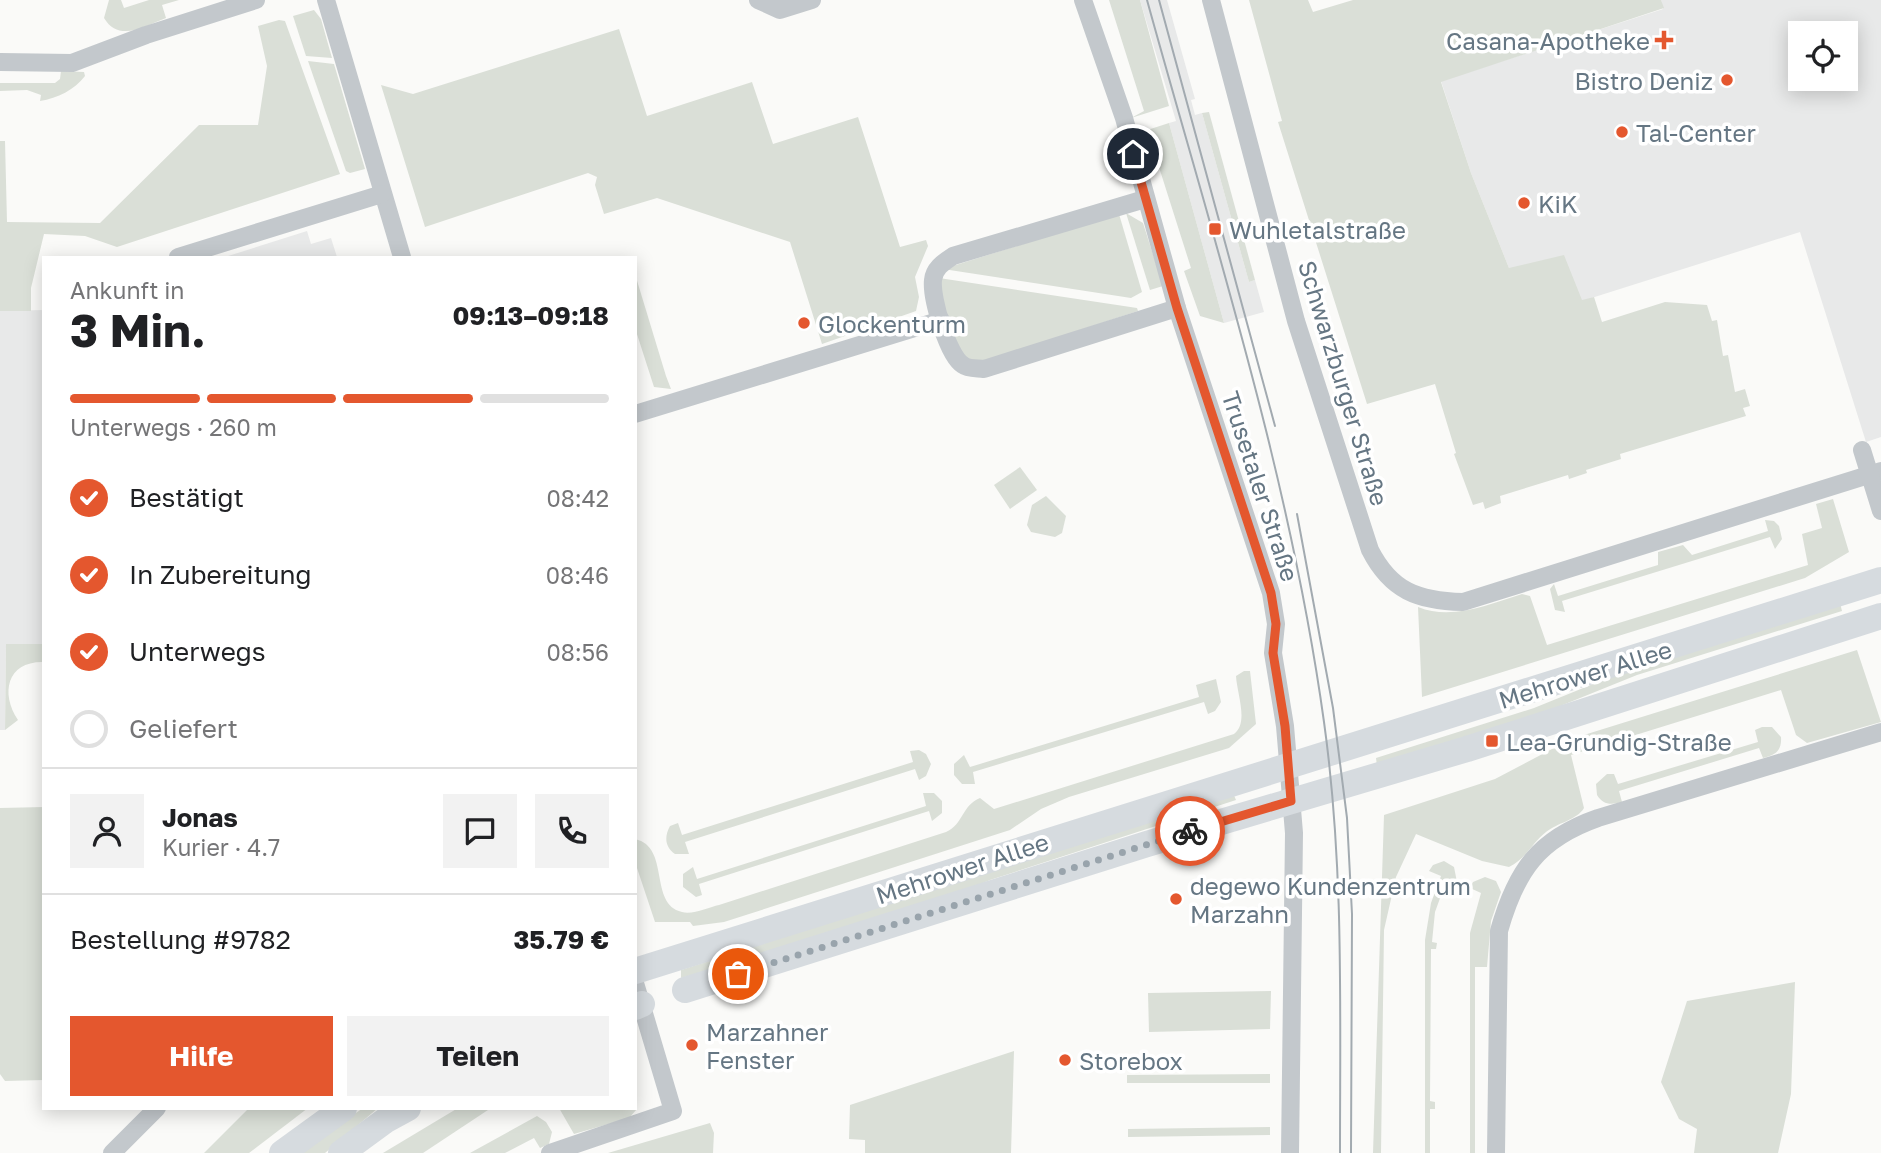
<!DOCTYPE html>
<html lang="de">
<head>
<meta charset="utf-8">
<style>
  body { margin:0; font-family:"Golos Text",sans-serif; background:#f2f2f2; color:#202124; height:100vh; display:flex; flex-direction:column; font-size:26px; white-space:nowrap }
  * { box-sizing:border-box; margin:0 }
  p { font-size:23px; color:#757577 }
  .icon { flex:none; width:38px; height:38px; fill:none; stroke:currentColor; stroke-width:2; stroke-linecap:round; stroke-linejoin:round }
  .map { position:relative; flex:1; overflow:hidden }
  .drawer { position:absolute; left:42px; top:256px; width:595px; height:854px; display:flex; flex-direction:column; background:#fff; border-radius:0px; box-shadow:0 4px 18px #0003 }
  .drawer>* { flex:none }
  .controls { position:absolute; left:1788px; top:21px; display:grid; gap:14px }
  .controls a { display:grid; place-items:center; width:70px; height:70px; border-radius:0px; background:#fff; box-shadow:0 4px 18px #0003; font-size:35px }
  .pin { position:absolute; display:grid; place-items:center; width:60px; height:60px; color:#fff; margin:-30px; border:4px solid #fff; border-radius:50%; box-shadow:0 2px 7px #0007 }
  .courier { position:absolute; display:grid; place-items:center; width:70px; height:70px; margin:-35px; border:5px solid #e4572e; border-radius:50%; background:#fff; color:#222; box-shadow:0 2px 9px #0007 }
  .head em { font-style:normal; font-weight:700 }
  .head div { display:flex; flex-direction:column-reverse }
  .head { display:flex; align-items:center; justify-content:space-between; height:119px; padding:0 28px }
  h1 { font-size:46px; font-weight:700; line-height:52px }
  .bar { display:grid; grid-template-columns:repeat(4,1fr); gap:10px 7px; align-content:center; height:84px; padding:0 28px }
  .bar i { height:9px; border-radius:5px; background:#e0e0e0 }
  .bar .selected { background:#e4572e }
  .bar p { grid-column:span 4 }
  .line { display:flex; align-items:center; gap:18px; padding:0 28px; border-top:2px solid #e0e0e0 }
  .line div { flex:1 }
  .round { display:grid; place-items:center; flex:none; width:74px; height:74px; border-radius:0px; background:#f2f2f2 }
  ol { padding:0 28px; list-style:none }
  li { display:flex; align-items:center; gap:21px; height:77px }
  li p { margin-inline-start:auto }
  li .icon { padding:7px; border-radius:50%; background:#e4572e; color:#fff; stroke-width:4 }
  li:last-child { color:#757577 }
  li i { width:38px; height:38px; border:4px solid #e0e0e0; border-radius:50% }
  .button { display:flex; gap:14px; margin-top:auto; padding:14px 28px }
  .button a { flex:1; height:80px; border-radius:0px; background:#e4572e; color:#fff; font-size:28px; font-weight:700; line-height:80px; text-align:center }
  .button a+a { background:#f2f2f2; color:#202124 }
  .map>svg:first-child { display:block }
  .built { fill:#e8e9e9; fill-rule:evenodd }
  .green { fill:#dadfd7 }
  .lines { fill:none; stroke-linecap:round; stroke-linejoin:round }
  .street { stroke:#c3c8cc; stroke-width:18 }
  .secondary { stroke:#d6dbdf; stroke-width:26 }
  .tram { stroke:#a2aab0; stroke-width:2 }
  .done { stroke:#99a4ac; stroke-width:7; stroke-dasharray:0 12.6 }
  .route { stroke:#e4572e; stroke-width:9 }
  .poi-dot { fill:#e4572e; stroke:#fff; stroke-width:2.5 }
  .labels { text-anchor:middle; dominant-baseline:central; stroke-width:7; stroke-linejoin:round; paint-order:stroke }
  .poi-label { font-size:24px; fill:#657683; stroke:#fff; text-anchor:start }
  .street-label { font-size:24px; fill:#657683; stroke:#fff }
</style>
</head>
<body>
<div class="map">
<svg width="1881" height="1153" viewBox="0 0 1881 1153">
  <rect width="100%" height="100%" fill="#fafaf8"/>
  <g class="built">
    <path d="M1140,0H1167L1195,99L1191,100L1195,115L1202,113L1249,282L1255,280L1264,312L1224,323L1169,123L1176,121Z"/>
    <path d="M1661,0H1881V437L1866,442L1800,232L1582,301L1509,268L1471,173L1441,81L1663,9ZM1801,33H1846V79H1801Z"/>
    <path d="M307,231L311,244L331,238L337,257H225Z"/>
    <path d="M44,310V644H6L5,730H0V311Z"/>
  </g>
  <g class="green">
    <path d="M109,0H121L124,8L149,0H179L162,5L166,18C145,26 119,43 104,18Z"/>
    <path d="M1109,0H1140L1169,106L1131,118L1144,111Z"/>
    <path d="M1249,0H1308L1313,12L1353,0H1661L1664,8L1441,82L1471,173L1509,268L1564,255L1582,300L1594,297L1602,322L1665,302L1707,305L1712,321L1717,320L1723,356L1728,355L1735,392L1745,389L1750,406L1743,408L1746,416L1620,454L1621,459L1586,470L1587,473L1569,479L1568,475L1500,496L1501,503L1485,509L1483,502L1473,505L1454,454L1456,453L1435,384L1367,404L1278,122L1282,121Z"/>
    <path d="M314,10L321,19L332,58L306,56L293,16Z"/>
    <path d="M279,20L285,21L340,174L117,247L85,236L44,234L31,288V311H0V141H5L7,222L100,223L199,125H258L267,66L258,26Z"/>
    <path d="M619,29L647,116L752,82L773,144L858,117L900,247L926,240L928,246L915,277L919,297L916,311L822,344L790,242L657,198L604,214L595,185L597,177L588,173L425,227L381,85L413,94Z"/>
    <path d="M308,61L334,64L365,169L350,173L346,171Z"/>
    <path d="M61,71L84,72L85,76C74,90 58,98 40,101L41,95L27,90L0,91V83H55L60,79Z"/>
    <path d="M1209,112L1255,280L1249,282L1202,113Z"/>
    <path d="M1169,123L1224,323L1200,316L1184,271L1191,268L1151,142L1139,145L1135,134Z"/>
    <path d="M1126,213L1143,223L1163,286L1150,290Z"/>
    <path d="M1119,214L1142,292L1131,298L943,269Z"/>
    <path d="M635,274L666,376L671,389L654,387L635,328Z"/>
    <path d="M939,278L1137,308L1138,311L982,362C977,361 970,361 966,358C955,349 937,292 939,278Z"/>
    <path d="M1020,467L1037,490L1010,509L994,485Z"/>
    <path d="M1046,496L1066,516L1062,533L1055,537L1031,532L1027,525L1032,505Z"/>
    <path d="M1833,499L1849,552L1805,578L1422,697L1418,607C1452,621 1489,604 1522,594L1530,596L1547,645L1808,565L1802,534L1822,528L1816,504Z"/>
    <path d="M1765,520L1774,521L1779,526L1782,539L1775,549L1770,537L1562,601L1565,612L1555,610L1550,589L1554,584L1558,596L1658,565V552L1683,545L1692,555L1768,531Z"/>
    <path d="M1840,603L1842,611L1637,675L1543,713L1377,766L1376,758L1534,708L1630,669Z"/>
    <path d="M6,644H44V662C7,661 0,693 18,720L5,730Z"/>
    <path d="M1857,650L1881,722L1807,743L1796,735L1781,690L1571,755L1584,808C1577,820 1557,823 1546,832C1532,843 1525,860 1509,867L1482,861L1416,834L1396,877L1384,930L1381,1153H1373L1384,815L1495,779L1571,739Z"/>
    <path d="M1244,671H1250L1256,724L1229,748L1069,797L1041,809L1010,830L724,922L693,926L690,922H655L635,862V839C671,847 648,904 682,912C693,915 709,907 719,905L946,832C963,825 962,805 980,798L994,809L1234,734C1249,723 1237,694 1236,676Z"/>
    <path d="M1216,679L1221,702L1215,711L1208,714L1204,702L973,772L975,784H962L954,775V764L964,755L970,767L1199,697L1196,685Z"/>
    <path d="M1762,727H1772L1781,737C1782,751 1775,755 1763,758L1759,748L1619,791L1622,802C1611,805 1603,805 1597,795L1596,784L1607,774H1614L1618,784L1758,742L1755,730Z"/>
    <path d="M919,750L926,754L931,764L926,776L919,780L915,769L685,842L689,854H675C665,847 664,837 670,826L678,823L682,835L913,762L910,751Z"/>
    <path d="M923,793H934L942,801V813L932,821L929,811L699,884L702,895L696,897L683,887V874L693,867L697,879L926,806Z"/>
    <path d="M1233,793L1236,800L990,880L924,908L681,978V970Z"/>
    <path d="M44,807V1080L5,1081L0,1074V808Z"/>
    <path d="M1444,861L1454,867L1457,882L1447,879L1435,912L1432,942L1437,943L1436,949H1431L1430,1101L1435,1102V1109H1430V1153H1425V940L1431,903L1441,876L1429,871L1433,865Z"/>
    <path d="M1485,877L1496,881L1501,892L1491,921L1487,967H1475V1153H1470V933L1481,893L1470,888L1473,882Z"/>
    <path d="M1795,982L1791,1094L1778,1153H1694L1697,1129L1679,1119L1661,1082L1687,1001Z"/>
    <path d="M1271,991L1270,1029L1149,1032L1148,993Z"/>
    <path d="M1014,1051L1011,1153H865V1140L849,1139L850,1105Z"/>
    <path d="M1270,1074V1083H1127V1075Z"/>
    <path d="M635,1102L637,1109L629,1118L574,1134L559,1108H635Z"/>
    <path d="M249,1108H308L249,1153H204Z"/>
    <path d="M363,1108H378L325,1153H299Z"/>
    <path d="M458,1108H491L423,1153H383Z"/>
    <path d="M537,1116L546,1122L552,1132L549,1144L540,1148L534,1138L505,1153H470Z"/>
    <path d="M710,1123L714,1133L713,1153H608Z"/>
    <path d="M1270,1127V1135L1128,1137V1129Z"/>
  </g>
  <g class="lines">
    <g class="street">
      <path d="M326,0L402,257"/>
      <path d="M758,0L780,10L812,0"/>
      <path d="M1083,0L1124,118L1177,308L1271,593L1276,624L1273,653L1285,726L1294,833L1290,1153"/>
      <path d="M1211,0L1296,321L1370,550C1391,591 1418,601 1463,602L1881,471"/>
      <path d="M0,62L72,63L146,35L256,0"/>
      <path d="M1145,199L953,256C944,262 934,268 933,280C931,298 948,356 963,365C968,369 978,368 984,369L1177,308"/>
      <path d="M178,257L382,194"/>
      <path d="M635,414L941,320"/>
      <path d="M1862,450L1881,511"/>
      <path d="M112,1153L157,1108"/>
      <path d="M550,1153L673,1111L635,983"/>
      <path d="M1496,1153L1499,931C1516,871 1538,839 1598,818L1881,732"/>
    </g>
    <g class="secondary">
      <path d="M635,971L1881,580"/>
      <path d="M685,990L1147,844L1467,749L1881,616"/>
      <path d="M635,1007L642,1004"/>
      <path d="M282,1153L344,1108"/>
      <path d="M341,1153L386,1120L408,1108"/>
    </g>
    <g class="tram">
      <path d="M1147,0C1213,239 1290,476 1324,722C1344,865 1340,1009 1340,1153"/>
      <path d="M1159,0L1275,426"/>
      <path d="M1297,514L1333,708L1347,818L1352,914L1351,1153"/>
    </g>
  </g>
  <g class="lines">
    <path class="done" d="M738,974L1190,831"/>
    <path class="route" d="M1133,154L1177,308L1271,593L1276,624L1273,653L1285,726L1291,801L1190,831"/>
  </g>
  <g class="poi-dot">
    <path d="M1660.5 29.5h7v7h7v7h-7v7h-7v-7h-7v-7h7z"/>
    <circle cx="1727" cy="80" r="7"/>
    <circle cx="1622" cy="132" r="7"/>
    <circle cx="1524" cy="203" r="7"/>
    <rect x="1208" y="222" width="14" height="14" rx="3.5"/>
    <circle cx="804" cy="323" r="7"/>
    <rect x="1485" y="734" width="14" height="14" rx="3.5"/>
    <circle cx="1176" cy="899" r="7"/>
    <circle cx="692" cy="1045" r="7"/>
    <circle cx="1065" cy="1060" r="7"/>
  </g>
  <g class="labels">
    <g class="poi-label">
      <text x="1650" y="40" text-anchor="end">Casana-Apotheke</text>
      <text x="1713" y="80" text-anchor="end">Bistro Deniz</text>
      <text x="1636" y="132">Tal-Center</text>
      <text x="1538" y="203">KiK</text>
      <text x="1229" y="229">Wuhletalstraße</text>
      <text x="818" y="323">Glockenturm</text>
      <text x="1506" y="741">Lea-Grundig-Straße</text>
      <text x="1190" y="885">degewo Kundenzentrum<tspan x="1190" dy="28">Marzahn</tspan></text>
      <text x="706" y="1031">Marzahner<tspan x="706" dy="28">Fenster</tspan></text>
      <text x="1079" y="1060">Storebox</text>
    </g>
    <g class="street-label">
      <text transform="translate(1344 383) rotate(73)">Schwarzburger Straße</text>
      <text transform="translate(1261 486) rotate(72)">Trusetaler Straße</text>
      <text transform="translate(1585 674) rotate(-17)">Mehrower Allee</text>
      <text transform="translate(962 868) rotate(-18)">Mehrower Allee</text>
    </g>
  </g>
</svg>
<div class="controls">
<a><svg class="icon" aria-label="locate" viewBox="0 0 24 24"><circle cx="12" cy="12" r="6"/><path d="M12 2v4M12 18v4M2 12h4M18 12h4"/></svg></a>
</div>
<div class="pin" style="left:738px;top:974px;background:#ea580c"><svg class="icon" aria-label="bag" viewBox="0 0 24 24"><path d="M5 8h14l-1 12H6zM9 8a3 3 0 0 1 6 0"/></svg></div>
<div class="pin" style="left:1133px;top:154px;background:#1f2937"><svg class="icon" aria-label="home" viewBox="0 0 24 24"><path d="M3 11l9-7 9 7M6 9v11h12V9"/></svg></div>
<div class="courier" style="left:1190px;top:831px"><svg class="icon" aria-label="bike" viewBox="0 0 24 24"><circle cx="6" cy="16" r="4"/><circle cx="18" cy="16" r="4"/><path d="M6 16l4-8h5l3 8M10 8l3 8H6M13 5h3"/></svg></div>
<section class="drawer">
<div class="head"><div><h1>3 Min.</h1><p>Ankunft in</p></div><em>09:13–09:18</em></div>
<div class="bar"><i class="selected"></i><i class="selected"></i><i class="selected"></i><i></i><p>Unterwegs · 260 m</p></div>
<ol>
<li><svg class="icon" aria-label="check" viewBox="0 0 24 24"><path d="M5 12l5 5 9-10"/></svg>Bestätigt<p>08:42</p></li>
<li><svg class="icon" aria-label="check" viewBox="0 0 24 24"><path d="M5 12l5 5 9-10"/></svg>In Zubereitung<p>08:46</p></li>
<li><svg class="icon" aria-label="check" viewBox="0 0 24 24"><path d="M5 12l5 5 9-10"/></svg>Unterwegs<p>08:56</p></li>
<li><i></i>Geliefert</li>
</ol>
<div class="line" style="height:126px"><a class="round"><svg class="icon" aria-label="person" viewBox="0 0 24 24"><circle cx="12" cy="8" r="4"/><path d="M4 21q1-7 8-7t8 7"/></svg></a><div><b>Jonas</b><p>Kurier · 4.7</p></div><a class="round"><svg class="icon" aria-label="chat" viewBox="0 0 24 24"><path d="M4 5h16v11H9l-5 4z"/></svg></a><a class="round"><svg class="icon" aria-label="phone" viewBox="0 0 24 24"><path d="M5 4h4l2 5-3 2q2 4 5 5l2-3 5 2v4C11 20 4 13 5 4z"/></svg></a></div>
<div class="line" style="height:91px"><div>Bestellung #9782</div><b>35.79 €</b></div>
<div class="button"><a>Hilfe</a><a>Teilen</a></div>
</section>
</div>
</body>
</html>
